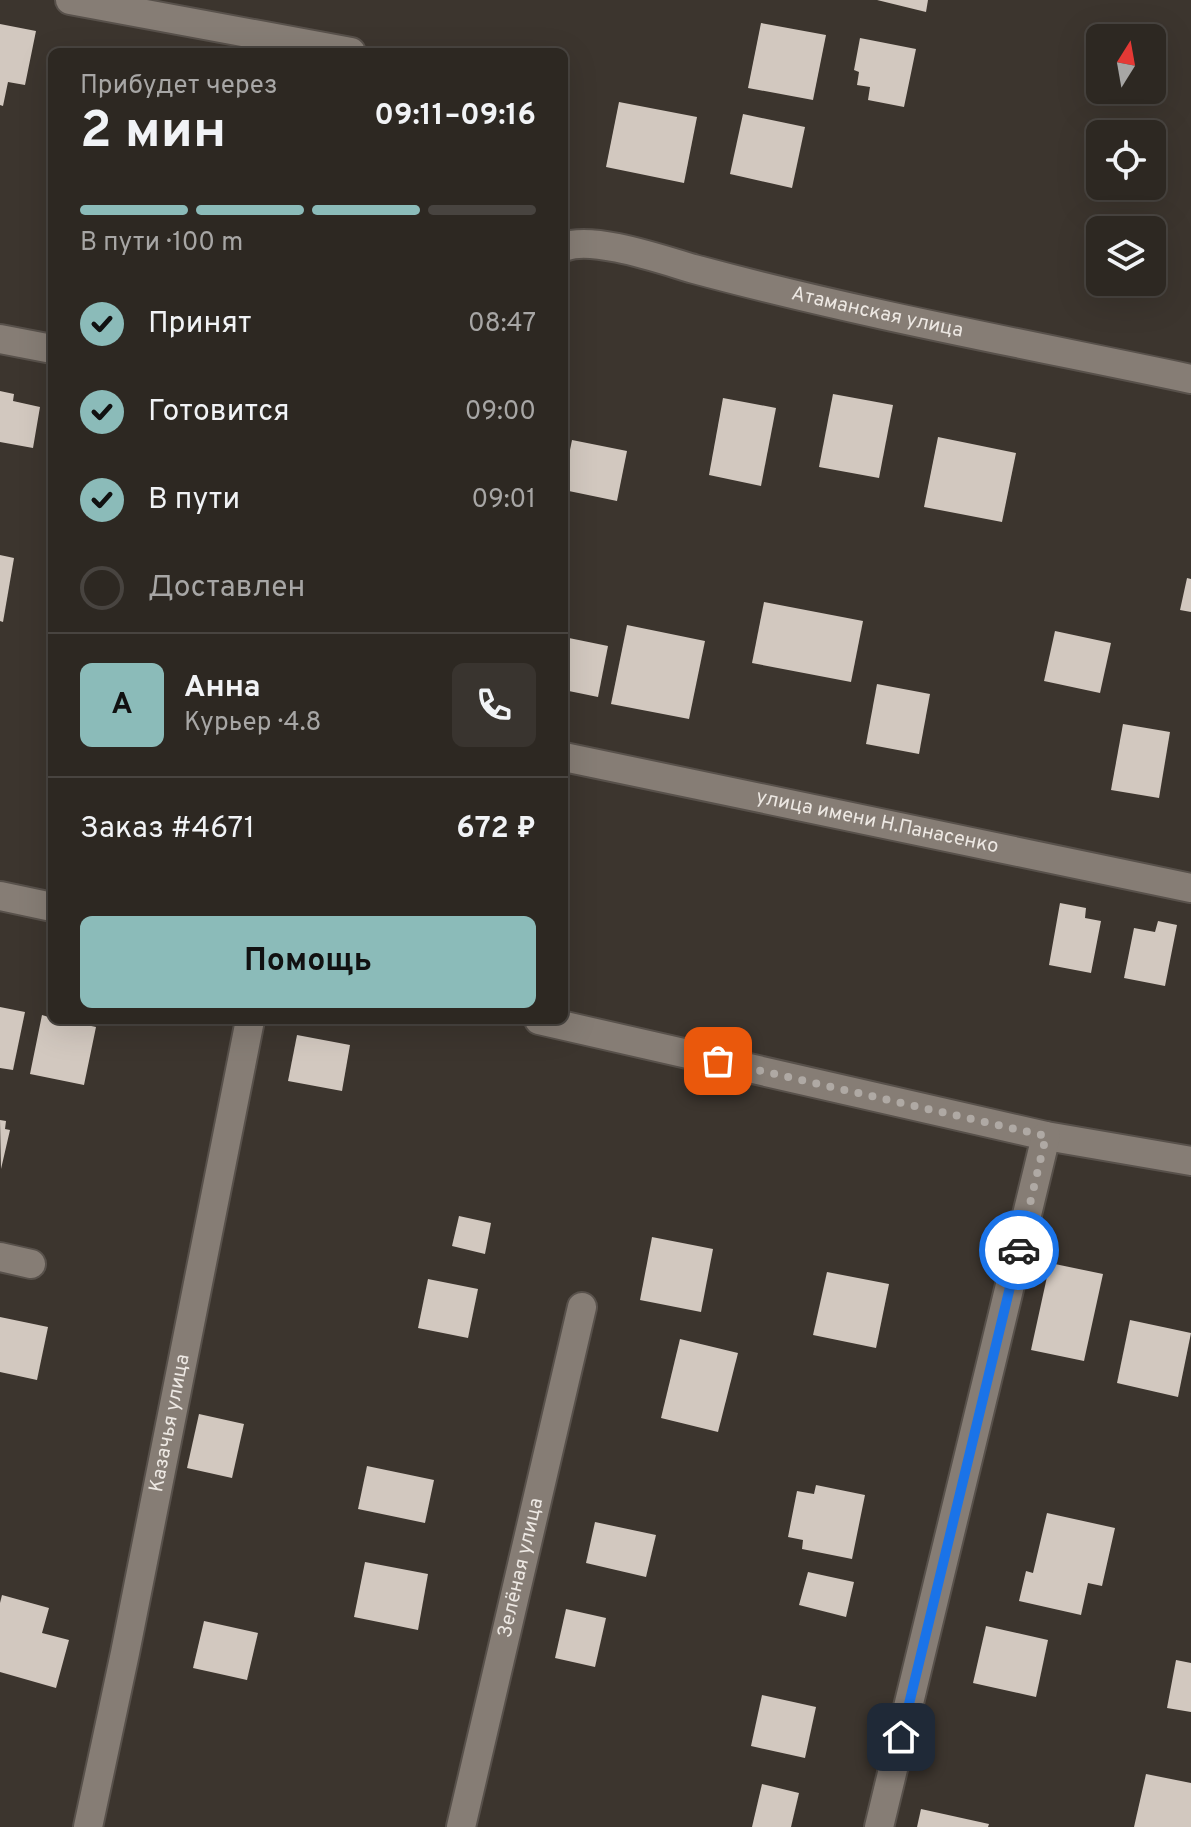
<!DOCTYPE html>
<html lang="ru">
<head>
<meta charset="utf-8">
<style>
  body { margin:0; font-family:Overpass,sans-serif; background:#39342f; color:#f1f3f6; height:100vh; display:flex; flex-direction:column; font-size:30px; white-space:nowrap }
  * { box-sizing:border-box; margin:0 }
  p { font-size:26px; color:#a7a6a5 }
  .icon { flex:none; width:44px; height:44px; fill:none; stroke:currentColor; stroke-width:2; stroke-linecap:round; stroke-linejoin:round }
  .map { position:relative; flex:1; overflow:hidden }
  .side { position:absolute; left:48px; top:48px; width:520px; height:976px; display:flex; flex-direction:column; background:#2d2822; border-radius:12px; box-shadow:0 8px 32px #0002,0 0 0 2px #484440 }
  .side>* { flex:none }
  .needle { width:52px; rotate:11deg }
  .controls { position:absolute; left:1086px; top:24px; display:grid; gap:16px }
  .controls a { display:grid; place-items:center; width:80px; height:80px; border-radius:12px; background:#2d2822; box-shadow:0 8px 32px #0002,0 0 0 2px #484440; font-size:40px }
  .pin { position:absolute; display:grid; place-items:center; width:68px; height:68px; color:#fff; margin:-34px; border-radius:16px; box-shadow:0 4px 12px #0006 }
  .courier { position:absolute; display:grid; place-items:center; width:80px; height:80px; margin:-40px; border:6px solid #1a73e8; border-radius:50%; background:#fff; color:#222; box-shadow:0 2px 10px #0007 }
  .headline em { font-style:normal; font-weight:700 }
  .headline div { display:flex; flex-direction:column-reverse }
  .headline { display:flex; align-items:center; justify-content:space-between; height:136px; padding:0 32px }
  h1 { font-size:52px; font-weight:700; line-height:60px }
  .bar { display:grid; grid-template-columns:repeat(4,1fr); gap:12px 8px; align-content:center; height:96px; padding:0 32px }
  .bar i { height:10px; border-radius:6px; background:#484440 }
  .bar .selected { background:#8bbbb9 }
  .bar p { grid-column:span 4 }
  .line { display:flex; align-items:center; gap:20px; padding:0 32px; border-top:2px solid #484440 }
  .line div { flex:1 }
  .round { display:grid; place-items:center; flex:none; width:84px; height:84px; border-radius:12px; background:#39342f }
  ol { padding:0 32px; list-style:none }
  li { display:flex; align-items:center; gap:24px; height:88px }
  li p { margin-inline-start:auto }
  li .icon { padding:8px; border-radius:50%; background:#8bbbb9; color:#111; stroke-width:4 }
  li:last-child { color:#a7a6a5 }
  li i { width:44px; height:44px; border:4px solid #484440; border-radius:50% }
  .primary-button { display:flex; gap:16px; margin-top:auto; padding:16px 32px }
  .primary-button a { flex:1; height:92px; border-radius:12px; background:#8bbbb9; color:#111; font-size:32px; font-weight:700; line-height:92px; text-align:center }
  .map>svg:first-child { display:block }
  .building { fill:#d2c8bf }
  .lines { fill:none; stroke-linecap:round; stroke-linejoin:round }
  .minor-casing { stroke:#58514b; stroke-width:32 }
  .minor { stroke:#867d75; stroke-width:28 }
  .done { stroke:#afa9a4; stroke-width:8; stroke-dasharray:0 14.4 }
  .route { stroke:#1a73e8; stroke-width:10 }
  .labels { text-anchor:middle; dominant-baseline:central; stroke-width:8; stroke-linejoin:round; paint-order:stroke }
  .street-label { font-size:20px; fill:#ede8e3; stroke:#322b24 }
</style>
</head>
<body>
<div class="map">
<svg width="1191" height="1827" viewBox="0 0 1191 1827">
  <rect width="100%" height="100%" fill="#3c352e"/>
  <g class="building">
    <path d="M877,0H928L926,12Z"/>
    <path d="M761,23L826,35L813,100L748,88Z"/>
    <path d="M0,24L36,31L25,85L8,82L3,106L0,105Z"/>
    <path d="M860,38L916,49L904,107L868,100L870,87L857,85L859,72L854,70Z"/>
    <path d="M619,102L697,117L684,183L606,167Z"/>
    <path d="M743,114L805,127L792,188L730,174Z"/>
    <path d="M0,391L14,394L13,401L40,407L33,448L0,442Z"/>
    <path d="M833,394L893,405L879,478L819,467Z"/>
    <path d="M723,398L776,408L761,486L709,475Z"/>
    <path d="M938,437L1016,453L1002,522L924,507Z"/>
    <path d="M572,440L627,451L617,501L564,490V480Z"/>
    <path d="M0,555L14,558L3,622L0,621Z"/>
    <path d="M1187,578L1191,579V612L1180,610Z"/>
    <path d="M764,602L863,621L851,682L752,663Z"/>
    <path d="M627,625L705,641L689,719L611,704Z"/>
    <path d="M1055,631L1111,643L1100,693L1044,681Z"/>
    <path d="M564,637L608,646L598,697L564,690Z"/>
    <path d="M877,684L930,694L919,754L866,744Z"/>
    <path d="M1123,724L1170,732L1159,798L1111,790Z"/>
    <path d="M1060,903L1086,908L1085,918L1101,921L1091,973L1049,965Z"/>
    <path d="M1158,921L1177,925L1165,986L1124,978L1134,928L1155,932Z"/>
    <path d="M0,1007L25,1012L13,1070L0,1068Z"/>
    <path d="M42,1015L52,1018V1020H63L96,1027L84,1085L30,1074Z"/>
    <path d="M297,1035L350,1045L342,1091L288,1081Z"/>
    <path d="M0,1120L6,1121L5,1129L10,1130L1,1169Z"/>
    <path d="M459,1216L491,1223L485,1254L452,1246Z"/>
    <path d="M652,1237L713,1249L701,1312L640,1300Z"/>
    <path d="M1050,1263L1103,1274L1084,1361L1031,1350Z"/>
    <path d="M827,1272L889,1284L876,1348L813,1335Z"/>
    <path d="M428,1279L478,1289L468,1338L418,1328Z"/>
    <path d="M0,1317L48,1327L37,1380L0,1372Z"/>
    <path d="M1130,1320L1191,1333L1178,1397L1117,1383Z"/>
    <path d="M680,1339L738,1353L718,1432L661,1418Z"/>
    <path d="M199,1414L244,1424L232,1478L187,1468Z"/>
    <path d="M367,1466L434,1480L425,1523L358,1509Z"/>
    <path d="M816,1485L865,1495L852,1559L802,1549L803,1540L788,1537L797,1491L814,1494Z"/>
    <path d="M1047,1513L1115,1528L1102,1586L1088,1583L1081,1615L1019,1601L1026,1571L1033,1573Z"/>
    <path d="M595,1522L656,1535L646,1577L586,1563Z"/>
    <path d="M365,1562L428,1574L418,1630L354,1617Z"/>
    <path d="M808,1572L854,1582L846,1617L799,1605Z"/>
    <path d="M2,1595L49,1608L42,1633L69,1640L56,1688L0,1672V1603Z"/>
    <path d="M566,1609L606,1618L595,1667L555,1658Z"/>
    <path d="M204,1621L258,1633L247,1680L193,1668Z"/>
    <path d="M986,1626L1048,1640L1036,1697L973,1683Z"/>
    <path d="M1176,1660L1191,1663V1712L1167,1708Z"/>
    <path d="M762,1695L816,1707L805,1758L751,1746Z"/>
    <path d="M1146,1774L1191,1783V1827H1134Z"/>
    <path d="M762,1784L799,1793L791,1827H752Z"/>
    <path d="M921,1809L989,1824L988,1827H917Z"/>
  </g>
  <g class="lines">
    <defs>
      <g id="minor">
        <path d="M70,0L351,52"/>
        <path id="s1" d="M564,247C592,235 663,260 694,269C857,313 1025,344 1191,379"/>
        <path d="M0,339L52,349"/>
        <path id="s2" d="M564,757L1191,888"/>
        <path d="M0,896L52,907"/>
        <path d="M539,1020L1046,1136L1191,1161"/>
        <path d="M0,1257L31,1264"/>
        <path id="s3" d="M88,1827L125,1653L250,1020"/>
        <path id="s4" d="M461,1827L582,1307"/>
        <path d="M879,1827L1046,1136"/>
      </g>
    </defs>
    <use href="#minor" class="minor-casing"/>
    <use href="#minor" class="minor"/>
  </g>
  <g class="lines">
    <path class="done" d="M718,1061L1046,1136L1019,1250"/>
    <path class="route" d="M901,1737L1019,1250"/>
  </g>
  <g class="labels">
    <g class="street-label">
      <text stroke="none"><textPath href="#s1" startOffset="322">Атаманская улица</textPath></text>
      <text stroke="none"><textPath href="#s2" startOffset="320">улица имени Н.Панасенко</textPath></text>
      <text stroke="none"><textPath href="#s3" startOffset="412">Казачья улица</textPath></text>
      <text stroke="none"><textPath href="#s4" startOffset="266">Зелёная улица</textPath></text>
    </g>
  </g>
</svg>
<div class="controls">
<a><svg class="needle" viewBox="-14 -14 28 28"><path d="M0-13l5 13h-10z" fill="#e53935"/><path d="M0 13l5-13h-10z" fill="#a7a6a5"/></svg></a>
<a><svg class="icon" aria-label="locate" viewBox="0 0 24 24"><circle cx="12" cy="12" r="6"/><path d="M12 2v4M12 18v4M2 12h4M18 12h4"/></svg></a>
<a><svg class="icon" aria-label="layers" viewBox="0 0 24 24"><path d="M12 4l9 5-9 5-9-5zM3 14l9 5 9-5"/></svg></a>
</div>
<div class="pin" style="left:718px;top:1061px;background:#ea580c"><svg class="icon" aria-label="bag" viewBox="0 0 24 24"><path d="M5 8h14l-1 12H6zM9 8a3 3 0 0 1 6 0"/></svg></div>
<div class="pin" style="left:901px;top:1737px;background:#1f2937"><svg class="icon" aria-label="home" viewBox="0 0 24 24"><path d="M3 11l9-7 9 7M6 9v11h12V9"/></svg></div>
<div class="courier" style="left:1019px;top:1250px"><svg class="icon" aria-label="car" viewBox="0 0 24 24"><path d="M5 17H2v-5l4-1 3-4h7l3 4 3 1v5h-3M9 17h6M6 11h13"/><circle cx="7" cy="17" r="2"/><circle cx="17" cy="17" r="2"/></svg></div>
<section class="side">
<div class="headline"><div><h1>2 мин</h1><p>Прибудет через</p></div><em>09:11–09:16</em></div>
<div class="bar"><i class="selected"></i><i class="selected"></i><i class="selected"></i><i></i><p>В пути · 100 m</p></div>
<ol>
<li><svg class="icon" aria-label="check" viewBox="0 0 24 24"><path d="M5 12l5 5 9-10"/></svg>Принят<p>08:47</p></li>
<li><svg class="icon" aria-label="check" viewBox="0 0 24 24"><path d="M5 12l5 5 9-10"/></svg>Готовится<p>09:00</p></li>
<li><svg class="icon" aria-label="check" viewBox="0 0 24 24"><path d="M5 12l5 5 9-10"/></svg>В пути<p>09:01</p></li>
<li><i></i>Доставлен</li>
</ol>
<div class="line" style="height:144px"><b class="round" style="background:#8bbbb9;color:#111">А</b><div><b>Анна</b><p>Курьер · 4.8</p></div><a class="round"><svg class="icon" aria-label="phone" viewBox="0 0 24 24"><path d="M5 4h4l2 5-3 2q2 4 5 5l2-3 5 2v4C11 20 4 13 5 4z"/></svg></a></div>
<div class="line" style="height:104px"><div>Заказ #4671</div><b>672 ₽</b></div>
<div class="primary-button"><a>Помощь</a></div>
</section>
</div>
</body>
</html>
